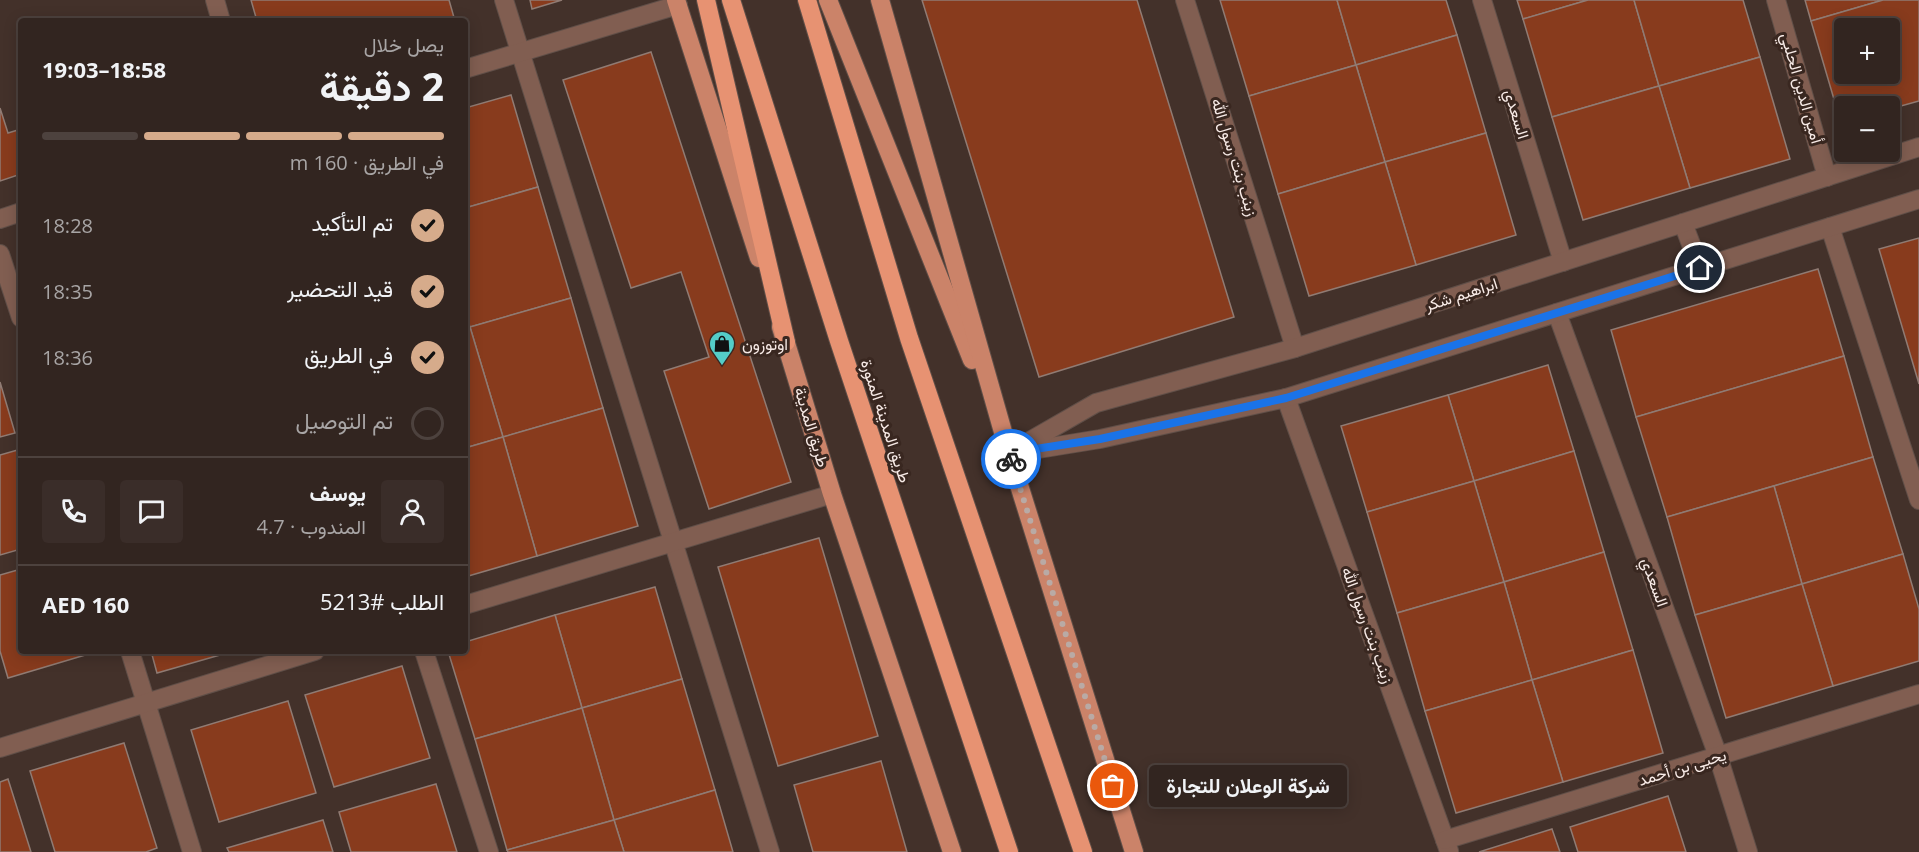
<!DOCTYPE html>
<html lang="ar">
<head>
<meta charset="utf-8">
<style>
  body { margin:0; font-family:"Open Sans",Vazirmatn,sans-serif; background:#3a2d29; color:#f1f3f6; direction:rtl; height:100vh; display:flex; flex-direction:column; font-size:22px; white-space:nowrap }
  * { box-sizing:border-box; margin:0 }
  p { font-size:20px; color:#a8a5a5 }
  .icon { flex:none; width:33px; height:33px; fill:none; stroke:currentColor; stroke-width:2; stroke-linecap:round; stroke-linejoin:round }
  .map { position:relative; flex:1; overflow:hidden; direction:ltr }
  .side { position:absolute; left:18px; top:18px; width:450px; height:636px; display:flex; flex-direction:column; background:#322520; border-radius:6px; box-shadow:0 3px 15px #0003,0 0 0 2px #4d423e; direction:rtl }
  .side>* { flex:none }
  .fabs { position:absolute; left:1834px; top:18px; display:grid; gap:12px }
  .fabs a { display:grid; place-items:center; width:66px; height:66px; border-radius:6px; background:#322520; box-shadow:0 3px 15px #0003,0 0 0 2px #4d423e; font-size:30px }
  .pin { position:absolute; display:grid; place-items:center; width:51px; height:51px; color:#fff; margin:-26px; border:3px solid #fff; border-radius:50%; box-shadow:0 2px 6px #0007 }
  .courier { position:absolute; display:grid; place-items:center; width:60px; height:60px; margin:-30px; border:4px solid #1a73e8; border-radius:50%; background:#fff; color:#222; box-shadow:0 2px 8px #0007 }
  .bubble { position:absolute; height:42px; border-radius:6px; background:#322520; box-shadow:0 3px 15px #0003,0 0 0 2px #4d423e; font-size:20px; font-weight:700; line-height:42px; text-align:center; direction:rtl }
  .summary em { font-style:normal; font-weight:700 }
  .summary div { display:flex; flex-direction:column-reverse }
  .summary { display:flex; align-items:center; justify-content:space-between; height:102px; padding:0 24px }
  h1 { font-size:39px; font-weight:700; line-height:45px }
  .bar { display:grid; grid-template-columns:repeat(4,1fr); gap:9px 6px; align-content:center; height:72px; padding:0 24px }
  .bar i { height:8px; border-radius:4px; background:#4d423e }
  .bar .active { background:#d6ab8b }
  .bar p { grid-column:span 4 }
  .line { display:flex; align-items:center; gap:15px; padding:0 24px; border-top:2px solid #4d423e }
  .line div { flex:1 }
  .round { display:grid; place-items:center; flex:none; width:63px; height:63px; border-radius:6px; background:#3a2d29 }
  ol { padding:0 24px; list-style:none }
  li { display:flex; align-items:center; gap:18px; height:66px }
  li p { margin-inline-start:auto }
  li .icon { padding:6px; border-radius:50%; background:#d6ab8b; color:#111; stroke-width:4 }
  li:last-child { color:#a8a5a5 }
  li i { width:33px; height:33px; border:3px solid #4d423e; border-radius:50% }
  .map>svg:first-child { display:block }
  .building { fill:#883b1d; stroke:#907b73; stroke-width:1.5; fill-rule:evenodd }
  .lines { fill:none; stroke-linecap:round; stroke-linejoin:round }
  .minor-casing { stroke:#604f48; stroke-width:20 }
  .major-casing { stroke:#604f48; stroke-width:20 }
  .highway-casing { stroke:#604f48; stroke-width:20 }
  .minor { stroke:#815e51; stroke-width:18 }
  .major { stroke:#cb8369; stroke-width:18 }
  .highway { stroke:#e79272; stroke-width:18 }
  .done { stroke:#b9aaa5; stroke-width:6; stroke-dasharray:0 10.8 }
  .route { stroke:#1a73e8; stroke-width:8 }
  .labels { text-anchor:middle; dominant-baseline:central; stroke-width:6; stroke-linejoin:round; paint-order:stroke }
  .street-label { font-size:16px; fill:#f8ebe7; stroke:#392720 }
  .poi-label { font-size:16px; fill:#f8ebe7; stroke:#392720; text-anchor:start }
</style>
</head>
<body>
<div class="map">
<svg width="1919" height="852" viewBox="0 0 1919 852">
  <rect width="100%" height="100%" fill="#43312a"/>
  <g class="building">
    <path d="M251,0H449L455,21H257Z"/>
    <path d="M530,0H562L532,9Z"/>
    <path d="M922,0H1137L1234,317L1039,377Z"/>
    <path d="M1220,0H1337L1356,65L1249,96Z"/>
    <path d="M1337,0H1446L1457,35L1356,65Z"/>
    <path d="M1517,0H1588L1523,19Z"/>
    <path d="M1588,0H1634L1659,86L1552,117L1523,19Z"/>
    <path d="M1634,0H1743L1760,57L1659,86Z"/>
    <path d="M1805,0H1883L1811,21Z"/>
    <path d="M1883,0H1919V101L1890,109V106H1845V122L1841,123L1811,21ZM1845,28H1890V74H1845Z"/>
    <path d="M1457,35L1486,133L1385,162L1356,65Z"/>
    <path d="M651,52L791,482L709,509L664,371L709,357L681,272L631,288L563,80Z"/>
    <path d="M1760,57L1790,159L1690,188L1659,86Z"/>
    <path d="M1356,65L1385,162L1278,194L1249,96Z"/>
    <path d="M1659,86L1690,188L1583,220L1552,117Z"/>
    <path d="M511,95L538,187L465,208V108Z"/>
    <path d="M0,108L8,133L21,129V174L0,181Z"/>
    <path d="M1486,133L1516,235L1416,265L1385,162Z"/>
    <path d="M1385,162L1416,265L1309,296L1278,194Z"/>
    <path d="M538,187L571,298L470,327L465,310V208Z"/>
    <path d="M1919,238V384L1879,249Z"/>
    <path d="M1818,269L1844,356L1636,417L1611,330Z"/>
    <path d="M571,298L603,408L503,437L470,327Z"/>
    <path d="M470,327L503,437L465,448V328Z"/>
    <path d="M1844,356L1873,457L1667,517L1636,417Z"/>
    <path d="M1548,365L1574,451L1474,481L1448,395Z"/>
    <path d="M0,382L15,433L0,437Z"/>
    <path d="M1448,395L1474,481L1367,512L1341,426Z"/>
    <path d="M603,408L638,526L537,556L503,437Z"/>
    <path d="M503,437L537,556L465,577V448Z"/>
    <path d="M21,449V549L0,555V455Z"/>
    <path d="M1574,451L1604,552L1504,582L1474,481Z"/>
    <path d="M1873,457L1903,554L1802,584L1774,486Z"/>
    <path d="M1474,481L1504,582L1397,613L1367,512Z"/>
    <path d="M1774,486L1802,584L1695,615L1667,517Z"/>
    <path d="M819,538L878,736L778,766L718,567Z"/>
    <path d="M1604,552L1633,650L1532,680L1504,582Z"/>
    <path d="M1903,554L1919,609V661L1833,686L1802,584Z"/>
    <path d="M21,569V651H91L92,653L8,678L0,651V575Z"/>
    <path d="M1504,582L1532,680L1425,711L1397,613Z"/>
    <path d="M1802,584L1833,686L1726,718L1695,615Z"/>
    <path d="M655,587L682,679L582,708L555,615Z"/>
    <path d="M555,615L582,708L475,739L448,651H465V642Z"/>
    <path d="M1633,650L1663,753L1563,782L1532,680Z"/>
    <path d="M151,651H234L157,673Z"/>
    <path d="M402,666L430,758L334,787L305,695Z"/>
    <path d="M682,679L715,790L614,820L582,708Z"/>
    <path d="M1532,680L1563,782L1456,813L1425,711Z"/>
    <path d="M288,701L316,793L219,822L191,730Z"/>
    <path d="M582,708L614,820L507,850L475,739Z"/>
    <path d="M124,743L157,848L146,852H55L30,771Z"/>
    <path d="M881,761L907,852H813L794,785Z"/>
    <path d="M8,779L31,852H0V782Z"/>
    <path d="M436,784L457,852H351L339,812Z"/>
    <path d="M715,790L733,852H624L614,820Z"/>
    <path d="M1668,796L1686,852H1578L1570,827Z"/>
    <path d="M323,820L333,852H229L227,848Z"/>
    <path d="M614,820L624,852H508L507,850Z"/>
    <path d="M1552,829L1560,852H1479Z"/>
  </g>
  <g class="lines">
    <defs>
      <g id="minor">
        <path d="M215,0L221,21"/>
        <path d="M504,0L770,852"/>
        <path d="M1185,0L1295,348"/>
        <path d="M1482,0L1563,262"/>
        <path d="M1776,0L1827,177"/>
        <path d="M465,69L678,5"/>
        <path d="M0,219L21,212"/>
        <path d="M1683,223L1700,268"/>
        <path d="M1830,227L1919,500"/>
        <path d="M0,254L21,318"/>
        <path d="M1557,313L1718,756L1748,852"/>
        <path d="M1286,398L1449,851"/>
        <path d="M1020,452L1100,439L1286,398L1919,199"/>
        <path d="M1009,453L1096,403L1295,348L1919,147"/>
        <path d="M465,605L832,494"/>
        <path d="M130,651L192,852"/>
        <path d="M424,651L489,852"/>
        <path d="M0,748L315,651"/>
        <path d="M1445,840L1919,694"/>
      </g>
      <g id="major">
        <path d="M676,0L759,258"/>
        <path d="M828,0L972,360"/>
        <path d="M880,0L1009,453L1134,852"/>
        <path d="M781,327L832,494L952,852"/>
      </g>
      <g id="highway">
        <path d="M706,0L786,342"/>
        <path d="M731,0L839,341L1009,852"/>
        <path d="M807,0L909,338L1083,852"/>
      </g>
    </defs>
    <use href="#minor" class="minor-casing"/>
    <use href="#major" class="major-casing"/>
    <use href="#highway" class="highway-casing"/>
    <use href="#minor" class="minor"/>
    <use href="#major" class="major"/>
    <use href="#highway" class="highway"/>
  </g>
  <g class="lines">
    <path class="done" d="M1011,459L1113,786"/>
    <path class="route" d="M1011,459L1009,453L1100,439L1286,398L1700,268"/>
  </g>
  <defs>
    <symbol id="shop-pin" viewBox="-11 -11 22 30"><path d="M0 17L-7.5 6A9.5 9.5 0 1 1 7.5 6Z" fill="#54cdc8" stroke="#392720"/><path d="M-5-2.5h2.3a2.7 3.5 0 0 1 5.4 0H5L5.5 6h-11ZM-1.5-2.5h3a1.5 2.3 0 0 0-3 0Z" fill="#111"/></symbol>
  </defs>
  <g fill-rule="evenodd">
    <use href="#shop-pin" x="707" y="329" width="30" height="40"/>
  </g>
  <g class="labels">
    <g class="street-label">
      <text transform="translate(1802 88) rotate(74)">أمين الدين الحلبي</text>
      <text transform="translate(1517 114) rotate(73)">السعدي</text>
      <text transform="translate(1235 157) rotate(73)">زينب بنت رسول الله</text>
      <text transform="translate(1461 294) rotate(-18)">ابراهيم شكر</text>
      <text transform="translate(886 421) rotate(72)">طريق المدينة المنورة</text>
      <text transform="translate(812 427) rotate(73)">طريق المدينة</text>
      <text transform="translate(1655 582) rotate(70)">السعدي</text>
      <text transform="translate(1368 625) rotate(70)">زينب بنت رسول الله</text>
      <text transform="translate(1682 767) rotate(-17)">يحيى بن أحمد</text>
    </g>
    <g class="poi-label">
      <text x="742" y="344">اوتوزون</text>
    </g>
  </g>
</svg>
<div class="fabs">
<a>+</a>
<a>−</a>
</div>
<div class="pin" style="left:1113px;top:786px;background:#ea580c"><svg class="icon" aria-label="bag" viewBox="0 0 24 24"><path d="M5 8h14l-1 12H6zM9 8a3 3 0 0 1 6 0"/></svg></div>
<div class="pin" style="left:1700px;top:268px;background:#1f2937"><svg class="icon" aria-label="home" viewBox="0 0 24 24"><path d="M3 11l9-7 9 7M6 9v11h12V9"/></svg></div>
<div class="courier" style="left:1011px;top:459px"><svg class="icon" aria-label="bike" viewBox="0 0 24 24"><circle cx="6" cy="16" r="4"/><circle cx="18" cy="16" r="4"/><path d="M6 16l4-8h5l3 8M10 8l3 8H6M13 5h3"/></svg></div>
<div class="bubble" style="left:1149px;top:765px;width:198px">شركة الوعلان للتجارة</div>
<section class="side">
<div class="summary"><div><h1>2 دقيقة</h1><p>يصل خلال</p></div><em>18:58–19:03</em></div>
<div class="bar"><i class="active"></i><i class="active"></i><i class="active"></i><i></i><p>في الطريق · 160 m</p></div>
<ol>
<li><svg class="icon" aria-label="check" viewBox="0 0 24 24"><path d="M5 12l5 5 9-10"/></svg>تم التأكيد<p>18:28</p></li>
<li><svg class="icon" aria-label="check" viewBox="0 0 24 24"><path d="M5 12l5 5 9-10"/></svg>قيد التحضير<p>18:35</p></li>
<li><svg class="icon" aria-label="check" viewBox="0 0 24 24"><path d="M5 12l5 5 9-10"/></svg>في الطريق<p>18:36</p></li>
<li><i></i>تم التوصيل</li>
</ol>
<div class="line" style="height:108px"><a class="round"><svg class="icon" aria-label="person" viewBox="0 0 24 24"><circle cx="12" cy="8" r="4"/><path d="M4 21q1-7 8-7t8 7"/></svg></a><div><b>يوسف</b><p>المندوب · 4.7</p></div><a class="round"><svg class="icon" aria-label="chat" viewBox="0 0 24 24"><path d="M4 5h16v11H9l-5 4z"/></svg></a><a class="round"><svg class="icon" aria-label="phone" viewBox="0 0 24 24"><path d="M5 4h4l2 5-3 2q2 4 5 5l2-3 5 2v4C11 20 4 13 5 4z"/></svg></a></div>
<div class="line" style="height:78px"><div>الطلب #5213</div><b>AED 160</b></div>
</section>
</div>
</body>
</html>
